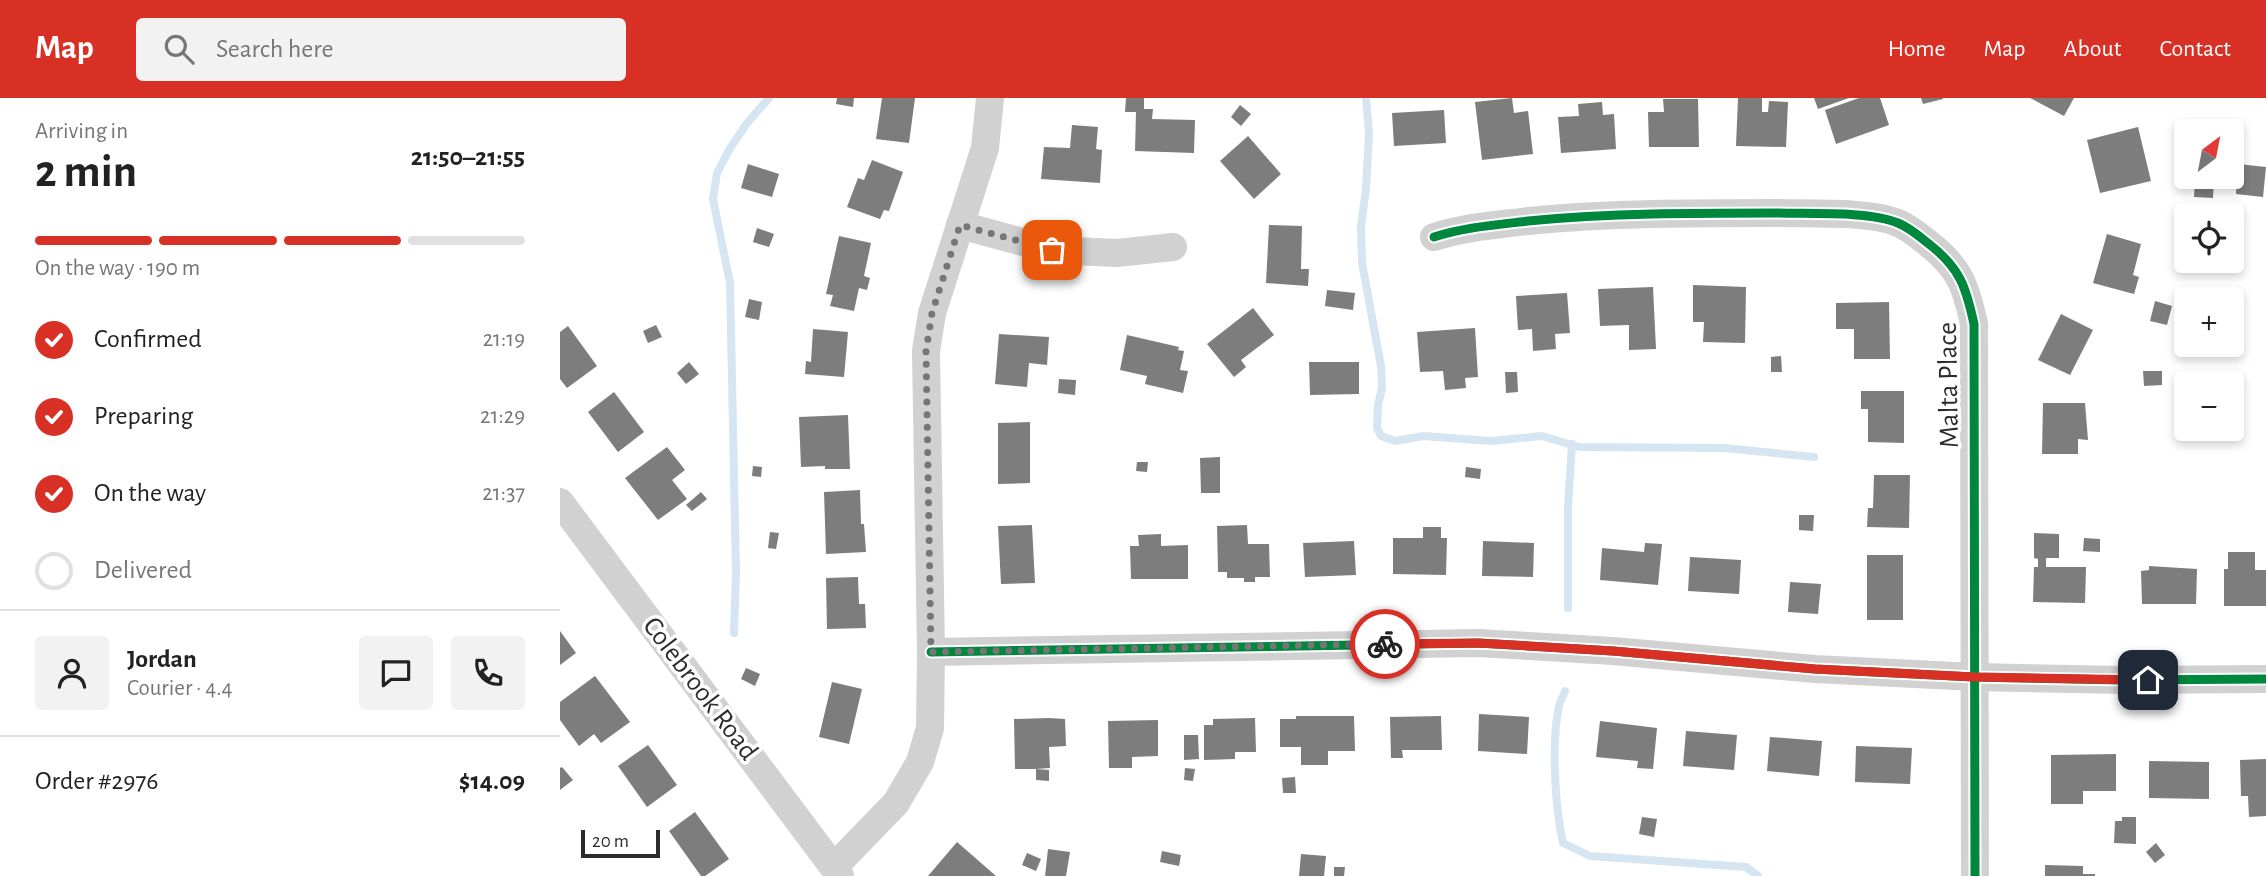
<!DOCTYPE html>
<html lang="en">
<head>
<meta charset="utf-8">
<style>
  body { margin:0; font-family:"Alegreya Sans",sans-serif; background:#f2f2f2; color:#222; height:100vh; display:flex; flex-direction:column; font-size:26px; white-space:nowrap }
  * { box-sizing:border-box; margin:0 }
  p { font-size:23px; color:#767676 }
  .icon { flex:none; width:38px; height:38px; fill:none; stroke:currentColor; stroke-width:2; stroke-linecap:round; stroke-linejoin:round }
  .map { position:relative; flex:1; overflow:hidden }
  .drawer { display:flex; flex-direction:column; background:#fff; width:560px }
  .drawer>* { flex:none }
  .needle { width:46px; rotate:32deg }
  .controls { position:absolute; left:1614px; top:21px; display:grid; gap:14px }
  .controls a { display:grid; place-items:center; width:70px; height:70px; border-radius:7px; background:#fff; box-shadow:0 4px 10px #0003; font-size:35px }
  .scale { position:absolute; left:21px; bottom:18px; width:79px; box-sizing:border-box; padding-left:7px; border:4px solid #2c2c2c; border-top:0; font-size:19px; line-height:24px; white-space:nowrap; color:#2c2c2c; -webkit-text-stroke:5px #fff; paint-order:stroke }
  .pin { position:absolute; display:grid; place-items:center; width:60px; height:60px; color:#fff; margin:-30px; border-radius:14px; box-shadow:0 4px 10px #0006 }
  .courier { position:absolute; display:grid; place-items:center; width:70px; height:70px; margin:-35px; border:5px solid #d93025; border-radius:50%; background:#fff; color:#222; box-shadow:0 2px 9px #0007 }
  .headline em { font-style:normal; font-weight:600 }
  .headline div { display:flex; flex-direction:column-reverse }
  .headline { display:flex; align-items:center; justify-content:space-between; height:119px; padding:0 35px }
  h1 { font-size:46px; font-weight:600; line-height:52px }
  .bar { display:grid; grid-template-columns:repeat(4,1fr); gap:10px 7px; align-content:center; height:84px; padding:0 35px }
  .bar i { height:9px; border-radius:5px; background:#e0e0e0 }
  .bar .on { background:#d93025 }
  .bar p { grid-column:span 4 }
  .line { display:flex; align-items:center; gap:18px; padding:0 35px; border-top:2px solid #e0e0e0 }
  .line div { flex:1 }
  .round { display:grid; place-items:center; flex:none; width:74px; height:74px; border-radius:7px; background:#f2f2f2 }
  ol { padding:0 35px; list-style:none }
  li { display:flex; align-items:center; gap:21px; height:77px }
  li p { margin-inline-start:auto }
  li .icon { padding:7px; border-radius:50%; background:#d93025; color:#fff; stroke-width:4 }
  li:last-child { color:#767676 }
  li i { width:38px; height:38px; border:4px solid #e0e0e0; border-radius:50% }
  header { display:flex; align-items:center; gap:42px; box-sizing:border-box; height:98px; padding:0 35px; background:#d93025; color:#fff }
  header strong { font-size:33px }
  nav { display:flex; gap:38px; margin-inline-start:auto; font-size:24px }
  .search { width:490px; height:63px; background:#f2f2f2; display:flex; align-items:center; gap:18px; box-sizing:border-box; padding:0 24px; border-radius:7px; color:#767676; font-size:26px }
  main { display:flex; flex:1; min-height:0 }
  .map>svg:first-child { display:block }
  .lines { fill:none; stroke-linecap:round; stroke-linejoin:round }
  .stream { stroke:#d5e6f2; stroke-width:8 }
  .building { fill:#7d7d7d }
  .minor { stroke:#d1d1d1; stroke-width:28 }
  .cycleway-casing { stroke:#fff; stroke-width:13 }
  .cycleway { stroke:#00873e; stroke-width:9 }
  .done { stroke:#767676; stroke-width:7; stroke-dasharray:0 12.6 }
  .route { stroke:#d93025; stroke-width:9 }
  .labels { text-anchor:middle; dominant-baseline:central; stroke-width:7; stroke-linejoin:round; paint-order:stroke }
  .street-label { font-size:28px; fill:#2c2c2c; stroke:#fff }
</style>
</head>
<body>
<header>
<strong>Map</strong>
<div class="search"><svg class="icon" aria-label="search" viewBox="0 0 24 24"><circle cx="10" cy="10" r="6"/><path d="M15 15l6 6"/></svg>Search here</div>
<nav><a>Home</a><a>Map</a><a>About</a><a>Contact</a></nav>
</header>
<main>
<section class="drawer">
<div class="headline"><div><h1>2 min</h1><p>Arriving in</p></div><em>21:50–21:55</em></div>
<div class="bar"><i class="on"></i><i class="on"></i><i class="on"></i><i></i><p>On the way · 190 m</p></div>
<ol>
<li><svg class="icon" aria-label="check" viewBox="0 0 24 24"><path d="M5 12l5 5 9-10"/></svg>Confirmed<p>21:19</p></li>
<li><svg class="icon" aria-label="check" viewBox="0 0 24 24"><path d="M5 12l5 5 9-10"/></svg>Preparing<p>21:29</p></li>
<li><svg class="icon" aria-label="check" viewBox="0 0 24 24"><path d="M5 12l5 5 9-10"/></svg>On the way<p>21:37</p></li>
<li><i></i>Delivered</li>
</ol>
<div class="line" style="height:126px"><a class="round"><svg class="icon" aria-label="person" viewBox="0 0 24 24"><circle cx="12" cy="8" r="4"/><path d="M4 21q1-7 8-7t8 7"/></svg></a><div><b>Jordan</b><p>Courier · 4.4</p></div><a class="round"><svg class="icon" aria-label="chat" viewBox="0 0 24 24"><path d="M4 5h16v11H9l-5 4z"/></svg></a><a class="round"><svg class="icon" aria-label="phone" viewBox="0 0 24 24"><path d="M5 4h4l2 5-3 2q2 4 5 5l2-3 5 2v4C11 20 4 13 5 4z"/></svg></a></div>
<div class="line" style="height:91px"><div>Order #2976</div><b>$14.09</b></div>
</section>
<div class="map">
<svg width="1706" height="778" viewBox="0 0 1706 778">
  <rect width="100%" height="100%" fill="#fff"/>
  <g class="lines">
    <g class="stream">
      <path d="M806,0L809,36L806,91L801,128L802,165L821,268L822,290L818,307L817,330L821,338L835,343L863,338L931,343L982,338L1019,349L1164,350L1254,359"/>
      <path d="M1008,510V408L1012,346"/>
      <path d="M174,535L176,474L170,185L153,101L157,75L169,52L187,25L209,0"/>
      <path d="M1005,593C1003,599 1000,603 999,608C991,645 995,708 1003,745L1030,758L1186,769L1198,778"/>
    </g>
  </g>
  <g class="building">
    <path d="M277,0H294L293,9L276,6Z"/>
    <path d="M322,0H355L349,45L316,41Z"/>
    <path d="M566,0H584V11H593L592,21L635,22L634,55L575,53L576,14H565Z"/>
    <path d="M952,0L954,15L968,13L973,56L922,62L915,4Z"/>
    <path d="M1178,0H1202V14H1208L1209,3L1228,4L1226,49L1176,48Z"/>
    <path d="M1254,0H1289L1258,11Z"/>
    <path d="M1299,0H1320L1329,27L1276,46L1265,12Z"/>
    <path d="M1361,0H1383V1L1363,6Z"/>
    <path d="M1470,0H1514L1504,18Z"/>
    <path d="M1103,1H1138L1139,49H1089L1088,14H1104Z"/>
    <path d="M1042,4L1043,17L1054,16L1056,51L1001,55L998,19L1019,18L1018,6Z"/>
    <path d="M680,7L691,16L681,28L671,19Z"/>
    <path d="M884,12L886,45L834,48L832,15Z"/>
    <path d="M512,27L538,29L536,51L542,52L540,85L481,81L484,49L510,50Z"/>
    <path d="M1578,29L1591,83L1540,95L1527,42Z"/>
    <path d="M688,38L721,76L694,101L660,63Z"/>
    <path d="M312,62L343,74L329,113L324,112L320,121L287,109L298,80L304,82Z"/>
    <path d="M188,66L219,76L212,99L181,90Z"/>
    <path d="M1678,66L1706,69L1703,99L1676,96Z"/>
    <path d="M1635,79H1654L1653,100L1634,99Z"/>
    <path d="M709,127L742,128L741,171H749L748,188L706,185Z"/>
    <path d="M197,130L214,136L209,149L193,144Z"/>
    <path d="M1547,136L1581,146L1573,177L1579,179L1574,196L1533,185Z"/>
    <path d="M279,138L311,145L304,178L310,180L307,192L299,190L294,213L270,208L273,197L266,196Z"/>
    <path d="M1133,187L1186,189L1185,245L1143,244L1144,224H1133Z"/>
    <path d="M1093,189L1096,251L1069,252V227L1040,228L1038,191Z"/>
    <path d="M767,192L795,195L793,212L765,208Z"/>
    <path d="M1007,195L1010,235L995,236L996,251L973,253L972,231L958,232L956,198Z"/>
    <rect x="1656" y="195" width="12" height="6"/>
    <path d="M189,201L202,204L199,222L185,219Z"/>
    <path d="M1595,203L1612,208L1607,227L1590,223Z"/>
    <path d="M1329,204L1330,261H1294V231H1276V205Z"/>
    <path d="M693,210L714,237L681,262L686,269L674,279L647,246Z"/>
    <path d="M1501,216L1533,232L1510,277L1478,262Z"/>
    <path d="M96,227L102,239L88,245L83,233Z"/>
    <path d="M8,228L37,268L7,290L0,281V234Z"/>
    <path d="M915,230L918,279L905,280L906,290L885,292L883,273L860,274L857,234Z"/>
    <path d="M253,231L288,234L284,279L245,276L246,263L251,264Z"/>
    <path d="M439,236L489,239L487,267L469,265L467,289L435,286Z"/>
    <path d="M567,237L619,249L618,252L624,253L620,272L628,273L623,295L585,286L587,278L560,272Z"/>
    <path d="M1221,258L1222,274H1211V259Z"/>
    <path d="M129,264L139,276L126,286L117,275Z"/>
    <path d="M749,264H799V296L750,297Z"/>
    <path d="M1583,273H1602V287L1584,288Z"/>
    <path d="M945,274H957L958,294L946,295Z"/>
    <path d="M499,281L516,282L515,297L498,295Z"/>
    <path d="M1301,293H1344V345L1308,344V311H1301Z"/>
    <path d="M54,294L84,334L58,354L28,314Z"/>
    <path d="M1483,305H1525L1528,342L1518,341V356H1482Z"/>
    <path d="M288,317L290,371H265V368L241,369L239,319Z"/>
    <path d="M470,324V385L438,386V325Z"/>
    <path d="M107,349L125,372L112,382L127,401L98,422L65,380Z"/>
    <path d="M660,359V395H641L640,360Z"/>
    <path d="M577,364H588L587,374L576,373Z"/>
    <path d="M193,368L202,369L201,379L192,378Z"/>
    <path d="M906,369L921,371L920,381L905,379Z"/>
    <path d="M1314,377H1350L1349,430L1307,429L1308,410H1313Z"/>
    <path d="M300,392L301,426H304L306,454L266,456L264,394Z"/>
    <path d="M141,394L147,401L132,413L126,407Z"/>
    <path d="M1239,417H1254L1253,433L1239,432Z"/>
    <path d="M472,427L475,485L441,486L438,428Z"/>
    <path d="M687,427L688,446H709L710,479H695V484H684V480H667V474H658L657,428Z"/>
    <path d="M863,429H881V440H887L886,477L833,476V440H863Z"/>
    <path d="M210,434L219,435L216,451L208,450Z"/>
    <path d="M1474,435L1499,436V460H1486V469H1526L1525,505L1473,504L1474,469H1478V461L1474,460Z"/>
    <path d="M601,436V448L628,447V481H571L570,448H579L578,437Z"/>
    <path d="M1524,440L1540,441V454L1523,453Z"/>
    <path d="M794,443L796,477L745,479L743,445Z"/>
    <path d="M923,443L974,445L973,479L922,478Z"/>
    <path d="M1085,445L1102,446L1098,487L1040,482L1042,450L1084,454Z"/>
    <path d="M1668,454H1695V472H1706V508H1664V471H1668Z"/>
    <rect x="1307" y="457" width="36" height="65"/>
    <path d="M1130,459L1181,462L1179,496L1128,493Z"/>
    <path d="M1589,468L1637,471L1636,506H1582L1581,473L1589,472Z"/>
    <path d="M298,479L299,506H305L306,530L267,531L266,480Z"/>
    <path d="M1230,484L1261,486L1258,516L1228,514Z"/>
    <path d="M0,533L16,555L0,567Z"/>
    <path d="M186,570L200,576L195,588L181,581Z"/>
    <path d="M35,578L70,624L41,645L34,636L19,648L0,622V604Z"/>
    <path d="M272,584L302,591L289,646L259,639Z"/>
    <path d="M919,616L969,619L967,656L918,653Z"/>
    <path d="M736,618H794L795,653H768V667H741V649H720V621H736Z"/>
    <path d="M881,618L882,652H842L843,660H831L830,619Z"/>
    <path d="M489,620L505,621L506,648L489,649L490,670L476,671L489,672V683L476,682V671H455L454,621Z"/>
    <path d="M695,620L696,654H675V661L644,662V627H653V621Z"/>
    <path d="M598,622V658L572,659V670H549L548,623Z"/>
    <path d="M1040,623L1097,630L1093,671L1077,670L1078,663L1036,659Z"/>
    <path d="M1126,633L1177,637L1174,672L1123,668Z"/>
    <path d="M624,637H638L639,661L624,662Z"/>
    <path d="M1210,639L1262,643L1259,678L1207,673Z"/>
    <path d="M88,647L117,687L87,709L58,668Z"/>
    <path d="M1296,648L1352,650L1350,686L1295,684Z"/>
    <path d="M1556,656V693H1523V706H1491V657Z"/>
    <path d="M1706,661V718L1689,719L1688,698H1681L1680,662Z"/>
    <path d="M1589,663L1649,664V701L1589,700Z"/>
    <path d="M2,669L13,682L0,692V670Z"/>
    <path d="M625,670L635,671L633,683L624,682Z"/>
    <path d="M735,679L736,695H723L722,680Z"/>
    <path d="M135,714L169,761L145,778H141L109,733Z"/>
    <path d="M1082,719L1097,721L1094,739L1079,736Z"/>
    <path d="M1562,719H1576V746L1554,745L1555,723H1562Z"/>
    <path d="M397,744L436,778H368Z"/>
    <path d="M1596,745L1605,757L1595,765L1586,754Z"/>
    <path d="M488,751L510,754L506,778H485Z"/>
    <path d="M602,753L621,757L619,768L600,764Z"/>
    <path d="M467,755L481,761L476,773L462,767Z"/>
    <path d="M741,756L766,758L764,778H739Z"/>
    <path d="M1485,767L1523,768V776H1535V778H1485Z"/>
    <path d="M774,769H785L784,778H774Z"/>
  </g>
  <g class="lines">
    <g class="minor">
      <path d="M400,127L492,152L557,155L613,149"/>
      <path d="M874,139C905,129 936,127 968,123C1051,115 1134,115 1217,115C1249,116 1310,113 1338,125C1350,130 1359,138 1369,146C1400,170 1406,189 1414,226L1415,778"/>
      <path d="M0,404L280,778"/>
      <path d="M371,554L918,545L1053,553L1255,571L1414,579L1564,582L1706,581"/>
      <path d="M274,769L336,705L360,664L370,630L371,554L366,253L372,215L425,50L430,0"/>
    </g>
    <defs>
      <g id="cycleway">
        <path d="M874,139C905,129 936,127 968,123C1051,115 1134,115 1217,115C1249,116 1310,113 1338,125C1350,130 1359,138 1369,146C1400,170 1406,189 1414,226L1415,778"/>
        <path d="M371,554L918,545L1053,553L1255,571L1414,579L1564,582L1706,581"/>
      </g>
    </defs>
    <use href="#cycleway" class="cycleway-casing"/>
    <use href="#cycleway" class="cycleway"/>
  </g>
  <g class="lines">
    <path class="done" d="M492,152L400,127L372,215L366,253L371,554L825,546"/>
    <path class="route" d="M825,546L918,545L1053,553L1255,571L1414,579L1588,582"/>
  </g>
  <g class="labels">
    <g class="street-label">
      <text transform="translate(1389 287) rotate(-91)">Malta Place</text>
      <text transform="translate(140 591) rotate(53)">Colebrook Road</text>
    </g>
  </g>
</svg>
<div class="controls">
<a><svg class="needle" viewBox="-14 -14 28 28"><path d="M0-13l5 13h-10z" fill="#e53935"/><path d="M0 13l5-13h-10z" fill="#767676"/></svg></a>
<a><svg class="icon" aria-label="locate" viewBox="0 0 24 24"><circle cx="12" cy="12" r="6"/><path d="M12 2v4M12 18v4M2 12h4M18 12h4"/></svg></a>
<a>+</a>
<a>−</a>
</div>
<div class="scale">20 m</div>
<div class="pin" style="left:492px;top:152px;background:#ea580c"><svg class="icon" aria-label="bag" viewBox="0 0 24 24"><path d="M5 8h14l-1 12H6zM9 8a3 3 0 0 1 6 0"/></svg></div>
<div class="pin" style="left:1588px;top:582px;background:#1f2937"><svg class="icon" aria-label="home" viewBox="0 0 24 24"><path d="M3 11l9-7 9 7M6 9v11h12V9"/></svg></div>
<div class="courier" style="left:825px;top:546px"><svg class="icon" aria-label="bike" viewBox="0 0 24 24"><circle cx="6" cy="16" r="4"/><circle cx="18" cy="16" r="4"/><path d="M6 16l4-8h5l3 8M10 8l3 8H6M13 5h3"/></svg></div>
</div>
</main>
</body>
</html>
